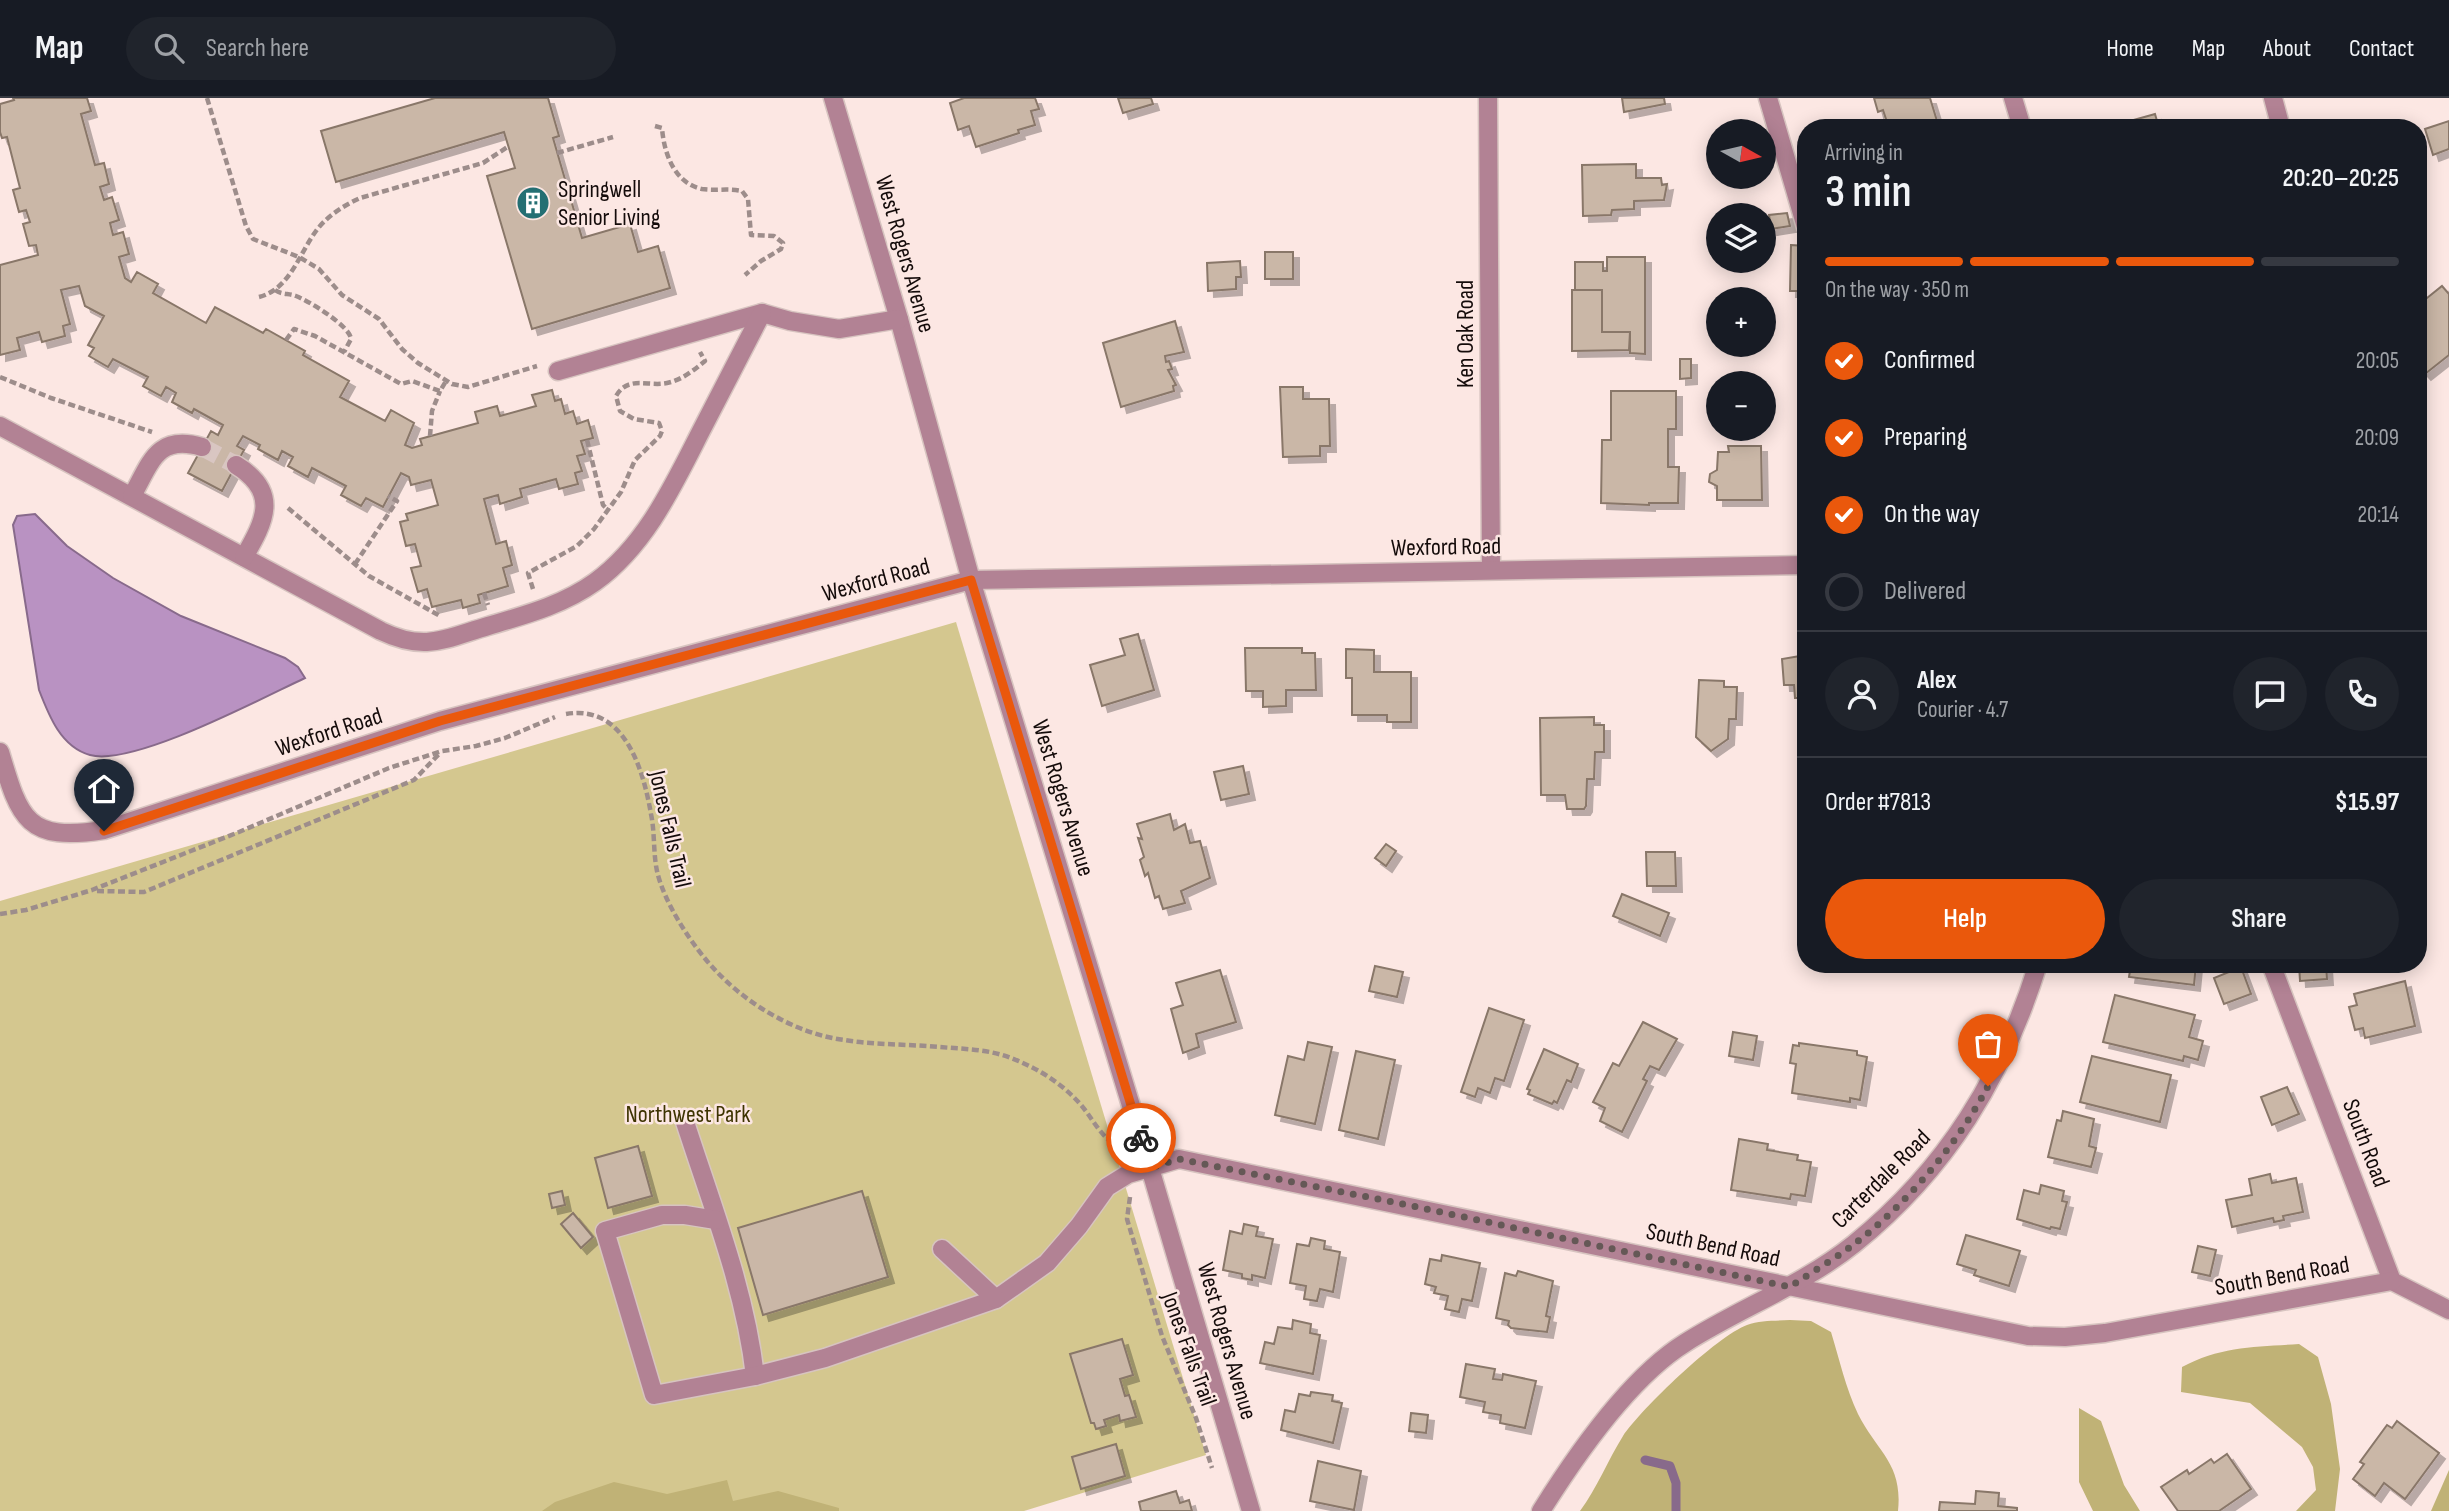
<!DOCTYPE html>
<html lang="en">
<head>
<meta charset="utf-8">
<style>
  body { margin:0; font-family:"Sofia Sans Condensed",sans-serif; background:#20242c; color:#f1f3f6; height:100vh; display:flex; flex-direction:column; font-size:26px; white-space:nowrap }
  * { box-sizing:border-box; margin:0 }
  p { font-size:23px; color:#9ea1a6 }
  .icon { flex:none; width:38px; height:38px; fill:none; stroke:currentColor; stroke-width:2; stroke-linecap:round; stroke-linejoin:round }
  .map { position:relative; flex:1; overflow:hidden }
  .panel { position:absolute; left:1797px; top:21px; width:630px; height:854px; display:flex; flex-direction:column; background:#171b24; border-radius:28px; box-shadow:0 4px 18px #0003 }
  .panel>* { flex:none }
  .needle { width:46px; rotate:98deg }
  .tools { position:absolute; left:1706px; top:21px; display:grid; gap:14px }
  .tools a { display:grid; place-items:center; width:70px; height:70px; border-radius:50%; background:#171b24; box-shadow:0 4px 18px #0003; font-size:35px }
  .pin { position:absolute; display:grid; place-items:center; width:60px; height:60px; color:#fff; margin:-72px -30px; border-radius:50% 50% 50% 0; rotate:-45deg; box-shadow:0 0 7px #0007 }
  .pin .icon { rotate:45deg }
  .courier { position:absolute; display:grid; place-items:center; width:70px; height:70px; margin:-35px; border:5px solid #ea580c; border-radius:50%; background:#fff; color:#222; box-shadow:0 2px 9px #0007 }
  .overview em { font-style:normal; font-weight:600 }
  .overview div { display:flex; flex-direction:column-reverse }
  .overview { display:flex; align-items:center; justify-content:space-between; height:119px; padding:0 28px }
  h1 { font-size:46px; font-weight:600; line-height:52px }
  .bar { display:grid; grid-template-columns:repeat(4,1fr); gap:10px 7px; align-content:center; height:84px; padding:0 28px }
  .bar i { height:9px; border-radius:5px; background:#363941 }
  .bar .selected { background:#ea580c }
  .bar p { grid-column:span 4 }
  .line { display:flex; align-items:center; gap:18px; padding:0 28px; border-top:2px solid #363941 }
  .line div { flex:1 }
  .round { display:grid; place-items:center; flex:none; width:74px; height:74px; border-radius:37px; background:#20242c }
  ol { padding:0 28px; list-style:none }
  li { display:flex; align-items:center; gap:21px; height:77px }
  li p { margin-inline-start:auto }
  li .icon { padding:7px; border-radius:50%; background:#ea580c; color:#fff; stroke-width:4 }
  li:last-child { color:#9ea1a6 }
  li i { width:38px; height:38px; border:4px solid #363941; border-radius:50% }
  .action { display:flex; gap:14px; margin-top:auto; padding:14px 28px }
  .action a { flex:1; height:80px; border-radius:42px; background:#ea580c; color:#fff; font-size:28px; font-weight:600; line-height:80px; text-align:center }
  .action a+a { background:#20242c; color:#f1f3f6 }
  header { display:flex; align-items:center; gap:42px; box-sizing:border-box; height:98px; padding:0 35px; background:#171b24; border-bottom:2px solid #363941 }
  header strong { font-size:33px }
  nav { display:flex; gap:38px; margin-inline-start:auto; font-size:24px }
  .search { width:490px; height:63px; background:#20242c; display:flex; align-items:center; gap:18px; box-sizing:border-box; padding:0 24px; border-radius:38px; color:#9ea1a6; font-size:26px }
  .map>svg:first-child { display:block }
  .green { fill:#d4c78f }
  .forest { fill:#c0b276 }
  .water { fill:#b992c2; stroke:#886a8b; stroke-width:2 }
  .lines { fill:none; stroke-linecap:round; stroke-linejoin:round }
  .stream { stroke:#886a8b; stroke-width:9 }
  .building { fill:#cab7a7; stroke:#897769; stroke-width:2; filter:url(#shadow) }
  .minor-tunnel { stroke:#d9c6c2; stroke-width:18; stroke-dasharray:18 9; stroke-linecap:butt }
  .minor-casing { stroke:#d7c4c0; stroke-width:21 }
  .path { stroke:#9d8d8b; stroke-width:4.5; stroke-dasharray:7 3.5; stroke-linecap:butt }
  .minor { stroke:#b28294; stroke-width:18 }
  .done { stroke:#655856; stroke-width:7; stroke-dasharray:0 12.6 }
  .route { stroke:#ea580c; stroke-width:9 }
  .labels { text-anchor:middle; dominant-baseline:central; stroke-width:5; stroke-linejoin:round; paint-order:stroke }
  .poi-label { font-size:24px; fill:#140b0a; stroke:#fce7e3; text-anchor:start }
  .street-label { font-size:24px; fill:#140b0a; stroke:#fce7e3 }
  .park-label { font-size:24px; fill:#3d3300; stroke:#fce7e3 }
</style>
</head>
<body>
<header>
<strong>Map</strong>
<div class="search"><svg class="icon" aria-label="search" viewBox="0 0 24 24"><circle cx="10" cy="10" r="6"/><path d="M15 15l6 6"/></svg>Search here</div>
<nav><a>Home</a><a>Map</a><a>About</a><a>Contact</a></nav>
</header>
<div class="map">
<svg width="2449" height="1413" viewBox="0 0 2449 1413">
  <defs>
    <filter id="shadow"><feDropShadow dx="6" dy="6" stdDeviation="0" flood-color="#0004"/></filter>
  </defs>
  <rect width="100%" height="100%" fill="#fce7e3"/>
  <path class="green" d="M956,524L1206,1357L1024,1413H0V803Z"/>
  <g class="forest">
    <path d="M1790,1222L1811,1223L1831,1234C1839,1260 1846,1291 1858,1316C1877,1354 1903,1365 1898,1413H1580C1597,1390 1608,1362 1623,1338C1641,1311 1717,1238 1747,1227C1760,1222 1776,1223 1790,1222Z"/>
    <path d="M2299,1246L2318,1259L2331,1306L2340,1371L2335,1413H2296L2316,1392L2313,1369L2302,1349L2250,1305L2181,1294L2182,1269C2221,1248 2256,1249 2299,1246Z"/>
    <path d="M2079,1310L2101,1323L2124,1387L2140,1413H2093L2079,1384Z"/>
    <path d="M2449,1372V1413H2431Z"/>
    <path d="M727,1382L733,1403L778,1393L839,1410V1413H542L555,1404L614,1384L667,1396Z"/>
  </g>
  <path class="water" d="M35,416L67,448L113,480L181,518L285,560L298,569L305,580C262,600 133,669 90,657C61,649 49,618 39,592L13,427L17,418Z"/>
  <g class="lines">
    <path class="stream" d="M1645,1362L1670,1368L1676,1385V1413"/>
  </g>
  <g class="building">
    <path d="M13,0H87L91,13L81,16L95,67L104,65L109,86L100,89L104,102L112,99L119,122L110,125L113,137L123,134L129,156L119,159L125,180L131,184L137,174L158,186L153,195L206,225L215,209L263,235L266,231L305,253L303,257L349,283L340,299L385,323L391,312L414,325L405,347L412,350L422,347L420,341L478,325L475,314L497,308L500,318L536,308L532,297L552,292L555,303L561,301L565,316L573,313L577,326L588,322L593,340L581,343L585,356L577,358L582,373L575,375L578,386L559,391L556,381L520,391L522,399L500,406L498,397L484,401L496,446L506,443L512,467L503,470L508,488L478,497L480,505L463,510L461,502L432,509L427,491L418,494L411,470L421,468L415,446L406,448L400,424L408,422L406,416L438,407L431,382L411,387L409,379L401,375L383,409L366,400L361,408L341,397L346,388L312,370L308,379L288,368L293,359L282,353L278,362L258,351L260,347L243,338L237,348L244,352L222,393L188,375L211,333L218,337L223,327L194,311L192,315L172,304L176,295L166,289L161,298L143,288L148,279L113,261L108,269L89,258L94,250L88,247L104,218L85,208L79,188L61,192L70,226L63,228L65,238L42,244L39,234L17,240L20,252L0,257V167L38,157L36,147L29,148L23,126L30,124L26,112L19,114L13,92L20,90L7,39L2,40L0,34V6L14,2Z"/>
    <path d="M435,0H548L559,38L553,40L582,140L630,126L638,154L658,148L670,190L532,231L487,78L515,70L504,34L336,84L321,33Z"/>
    <path d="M964,0H1035L1039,11L1031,13L1035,27L1018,32L1019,35L976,49L969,28L958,32L950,5Z"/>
    <path d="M1118,0H1151L1153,6L1123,15Z"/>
    <path d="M1622,0H1664L1665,6L1624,14Z"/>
    <path d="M1874,0H1930L1937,23L1916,30H1889L1883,12L1878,14Z"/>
    <path d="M2155,16L2159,30H2125L2123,25Z"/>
    <path d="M2449,23V51L2433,57L2425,31Z"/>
    <path d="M1636,66V80H1661L1662,87L1667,86L1664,102L1634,103V111L1612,112L1611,117L1583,118L1582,67Z"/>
    <path d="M1787,115L1790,128L1771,131L1769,117Z"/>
    <path d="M1791,147L1806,148V193H1790Z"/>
    <rect x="1265" y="154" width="28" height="27"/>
    <path d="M1607,159H1645V256L1630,255V234H1602V192H1575V164H1603V173H1607Z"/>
    <path d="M1240,163L1241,179H1236V191L1208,193L1207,165Z"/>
    <path d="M2442,188L2449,196V257L2425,276L2418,268V198L2427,200Z"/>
    <path d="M1572,192H1602V234H1630L1629,252L1572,253Z"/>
    <path d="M1175,223L1184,254L1165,258L1166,264L1169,263L1172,271L1168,272L1176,287L1173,288L1174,293L1121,309L1103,245Z"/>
    <path d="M1680,261H1691V280L1680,281Z"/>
    <path d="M1280,289H1303V301H1329L1330,348H1320V358L1283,359Z"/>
    <path d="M1611,293H1676V331H1668V369H1679L1678,405H1649V407L1601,405L1602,342H1611Z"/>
    <path d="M1728,348H1761L1762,402H1717V388L1709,384L1710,376L1717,372L1718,354H1729Z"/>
    <path d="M1138,536L1154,592L1102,608L1090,567L1125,557L1120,541Z"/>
    <path d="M1245,550H1302V555H1315L1316,592H1286V608L1263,609V593H1246Z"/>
    <path d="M1346,551L1374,552V574H1411V624H1387V617H1352V580H1346Z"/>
    <path d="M1806,557V600H1795L1794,587H1784L1782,561Z"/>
    <path d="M1699,582L1724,583V589H1737L1736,621H1729L1728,641L1711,653L1696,639Z"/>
    <path d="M1594,619V627H1604V654H1595L1594,681H1587L1586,708L1584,711H1567L1565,697H1541L1540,620Z"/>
    <path d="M1243,668L1249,696L1221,702L1214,674Z"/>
    <path d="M1170,716L1174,732L1185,726L1190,745L1200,743L1210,780L1181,793L1185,805L1163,811L1159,798L1155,800L1148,775L1145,778L1140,762L1144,759L1138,740L1142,741L1137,726Z"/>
    <path d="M1386,746L1396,753L1386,768L1375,760Z"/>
    <path d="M1646,754H1675L1676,788H1647Z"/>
    <path d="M1622,796L1669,815L1660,838L1613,818Z"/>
    <path d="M2131,866H2196L2194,887L2129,879Z"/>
    <path d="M2299,866H2326L2327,881L2300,883Z"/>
    <path d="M1375,868L1403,874L1397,899L1369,893Z"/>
    <path d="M2241,869L2251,896L2224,906L2214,880Z"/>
    <path d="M1220,872L1236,924L1196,936L1199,949L1183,955L1171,911L1183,907L1176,885Z"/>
    <path d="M2405,883L2415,928L2365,940L2363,930L2355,932L2349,909L2357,907L2354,896Z"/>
    <path d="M2115,897L2195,917L2189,939L2203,943L2198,962L2184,958L2183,963L2103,944Z"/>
    <path d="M1489,910L1524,922L1504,983L1495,980L1490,995L1478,990L1475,999L1461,994Z"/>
    <path d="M1643,924L1677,941L1659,972L1650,968L1643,981L1647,983L1622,1034L1600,1023L1605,1010L1593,1004L1613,965L1619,968Z"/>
    <path d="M1733,934L1757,938L1753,962L1729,958Z"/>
    <path d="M1308,944L1332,949L1315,1026L1275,1017L1288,958L1304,962Z"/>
    <path d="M1799,945L1857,953V957L1867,959L1860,1002L1850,1000V1004L1792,995L1796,966L1790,965L1793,947L1799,948Z"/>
    <path d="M1544,951L1578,966L1571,984L1567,982L1557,1005L1554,1003L1552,1006L1528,996L1530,992L1527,991Z"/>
    <path d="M1356,953L1395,962L1378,1041L1339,1032Z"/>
    <path d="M2092,958L2171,977L2160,1024L2080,1004Z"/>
    <path d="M2287,989L2299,1016L2272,1027L2261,999Z"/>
    <path d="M2063,1013L2094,1021L2089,1048L2096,1050L2091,1069L2048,1059L2057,1022L2061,1023Z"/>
    <path d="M1739,1041L1768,1046L1767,1052L1798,1057L1797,1062L1811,1064L1805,1098L1791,1096L1790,1101L1731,1092Z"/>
    <path d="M638,1048L652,1098L608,1110L595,1060Z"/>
    <path d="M2270,1076L2272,1085L2296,1080L2303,1114L2283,1118L2284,1122L2274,1124L2273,1120L2232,1129L2226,1102L2252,1097L2249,1081Z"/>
    <path d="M2041,1087L2064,1093L2062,1103L2067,1104L2060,1131L2051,1129L2050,1131L2017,1121L2024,1092L2039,1096Z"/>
    <path d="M562,1093L565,1107L552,1110L549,1096Z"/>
    <path d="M862,1093L888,1179L763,1217L738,1130Z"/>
    <path d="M573,1115L593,1139L581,1150L561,1126Z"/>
    <path d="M1244,1126L1258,1129L1256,1138L1273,1141L1265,1180L1252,1177V1182L1242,1180V1176L1223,1172L1230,1133L1242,1136Z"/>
    <path d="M1966,1137L2020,1153L2009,1188L1974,1177L1976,1172L1957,1166Z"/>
    <path d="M1311,1140L1325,1143L1324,1151L1340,1154L1333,1194L1320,1191L1317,1203L1304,1201L1306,1188L1290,1185L1297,1146L1309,1148Z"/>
    <path d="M2198,1148L2216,1152L2210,1178L2192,1174Z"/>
    <path d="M1442,1157L1480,1165L1472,1203L1462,1201L1459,1214L1445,1211L1448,1198L1434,1195L1436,1189L1425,1186L1430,1161L1441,1163Z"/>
    <path d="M1518,1173L1553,1183L1546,1218L1550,1219L1547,1234L1511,1230L1508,1227L1509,1223L1496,1220L1505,1175L1516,1178Z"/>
    <path d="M1293,1222L1311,1226L1310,1235L1320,1237L1313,1276L1260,1265L1265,1244L1274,1246L1278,1229L1292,1231Z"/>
    <path d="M1122,1241L1133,1277L1120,1281L1125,1298L1129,1297L1136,1319L1120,1323L1119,1317L1104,1322L1106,1328L1096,1331L1094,1325H1091L1070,1256Z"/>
    <path d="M1466,1266L1495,1271L1493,1281L1502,1282L1503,1276L1536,1283L1525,1330L1500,1325L1501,1317L1483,1314L1485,1304L1460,1299Z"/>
    <path d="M1311,1294L1333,1297L1332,1303L1342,1305L1333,1345L1281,1332L1285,1312L1295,1314L1299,1296L1310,1298Z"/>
    <path d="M1411,1315L1428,1317L1426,1335L1409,1333Z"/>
    <path d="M2397,1323L2439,1355L2405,1401L2384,1385L2375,1398L2353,1381L2364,1366L2360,1364L2387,1327L2392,1330Z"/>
    <path d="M1116,1346L1125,1378L1081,1391L1072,1359Z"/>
    <path d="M2227,1356L2251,1391L2219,1413H2178L2161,1389L2187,1372L2189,1376L2211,1361L2214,1365Z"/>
    <path d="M1318,1363L1361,1373L1354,1412L1310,1403Z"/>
    <path d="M1176,1393L1180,1405L1189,1402L1192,1413H1141L1139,1404Z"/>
    <path d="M1976,1393L1999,1395L1998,1408L2017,1410V1413H1939L1940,1404L1975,1406Z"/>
  </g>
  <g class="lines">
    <path class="minor-tunnel" d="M202,349L236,367"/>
    <defs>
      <g id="minor">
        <path d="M833,0L899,221L971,482L1150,1070L1251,1413"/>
        <path d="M1488,0L1491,472"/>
        <path d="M1768,0L1806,129"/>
        <path d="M2013,0L2022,30"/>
        <path d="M2273,0L2281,30"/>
        <path d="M558,273L762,215L790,223L839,231L899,221"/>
        <path d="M0,328L381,533C425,554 444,541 488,528C525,517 563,507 595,484C646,447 673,388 701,333C721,294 742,254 762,215"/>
        <path d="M236,367C280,394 265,423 244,459"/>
        <path d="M132,398C151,364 157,336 202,349"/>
        <path d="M0,654C20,722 27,744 104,732L440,623L971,482L1806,467"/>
        <path d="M2271,866L2392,1183L2449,1212"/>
        <path d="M685,1024C712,1108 745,1190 755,1278"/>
        <path d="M716,1122L685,1117H662L605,1133L654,1297L755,1278L825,1260L996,1201L1047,1165L1079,1128L1107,1089L1128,1076L1179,1061L2028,1238L2065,1239L2105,1235L2392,1183"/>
        <path d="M942,1151L996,1201"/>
        <path d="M1541,1413C1576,1357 1629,1280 1685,1245C1740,1210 1803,1187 1854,1146C1947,1071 2003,979 2038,866"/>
      </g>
    </defs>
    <use href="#minor" class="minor-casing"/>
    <g class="path">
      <path d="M207,0L246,128L253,141L299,159L319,171L342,197L379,221L402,251L418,265L452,286L468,289L537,268"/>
      <path d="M655,28L662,30C664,55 674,85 702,91C715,93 728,90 742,93L748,101L751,137L774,138L783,145L781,151L761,163L745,177"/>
      <path d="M557,55L613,39"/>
      <path d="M275,192C282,197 288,195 296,198C309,203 350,228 351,241L344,254"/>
      <path d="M259,199C290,191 299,156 316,133C327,118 343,108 360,100L483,65L509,48"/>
      <path d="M286,242L294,231L315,238L401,286L412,283L440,293L446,283"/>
      <path d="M0,279L51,300L152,334"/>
      <path d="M430,338L432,313L440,293"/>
      <path d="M587,342L603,407L609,413"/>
      <path d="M288,410L369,478L440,518"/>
      <path d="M355,466L397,403L388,398"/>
      <path d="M533,491L528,475L577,448L594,431L621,394L635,362L660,338L662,333L659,325L634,321L620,313L616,298C628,277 648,289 667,285C682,282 694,272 705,263L700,254"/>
      <path d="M484,495L488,507"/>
      <path d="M566,616C624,606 643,670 651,716C655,735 653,754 657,773C664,805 693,849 716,873C748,907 797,936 844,942C875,947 907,946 939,949C963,951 988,951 1011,960C1037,970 1062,985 1081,1007C1093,1021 1102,1041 1119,1049"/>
      <path d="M97,793L144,794L414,682L439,656"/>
      <path d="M0,816L26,812L92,792L239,734L389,670L442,653L476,648L505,640L555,619"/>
      <path d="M1130,1099L1127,1121L1162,1238L1196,1320L1212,1370"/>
    </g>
    <use href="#minor" class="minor"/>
  </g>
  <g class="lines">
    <path class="done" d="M1141,1040L1150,1070L1179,1061L1422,1110L1790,1189C1810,1175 1833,1162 1853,1147C1905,1108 1958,1046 1988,988"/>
    <path class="route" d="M104,733L440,623L971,482L1141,1040"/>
  </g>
  <defs>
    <symbol id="building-disc" viewBox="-11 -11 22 22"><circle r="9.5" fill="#246f73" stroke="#fce7e3"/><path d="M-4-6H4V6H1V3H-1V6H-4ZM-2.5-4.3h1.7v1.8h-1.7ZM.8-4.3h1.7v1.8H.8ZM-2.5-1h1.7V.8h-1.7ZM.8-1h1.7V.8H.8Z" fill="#fff"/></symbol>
  </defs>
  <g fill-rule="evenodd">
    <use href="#building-disc" x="514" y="86" width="38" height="38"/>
  </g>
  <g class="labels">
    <g class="poi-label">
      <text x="558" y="91">Springwell<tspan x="558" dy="28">Senior Living</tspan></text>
    </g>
    <g class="street-label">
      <text transform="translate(905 156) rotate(74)">West Rogers Avenue</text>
      <text transform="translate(1465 236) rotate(-90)">Ken Oak Road</text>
      <text transform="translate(1446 449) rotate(-1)">Wexford Road</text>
      <text transform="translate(876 482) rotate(-15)">Wexford Road</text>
      <text transform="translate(329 634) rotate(-18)">Wexford Road</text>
      <text transform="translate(1063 700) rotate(73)">West Rogers Avenue</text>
      <text transform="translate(670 731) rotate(77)">Jones Falls Trail</text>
      <text transform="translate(2366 1045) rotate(69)">South Road</text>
      <text transform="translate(1881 1081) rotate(-45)">Carterdale Road</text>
      <text transform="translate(1713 1147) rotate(12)">South Bend Road</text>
      <text transform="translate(2282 1178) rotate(-10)">South Bend Road</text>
      <text transform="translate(1227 1243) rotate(74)">West Rogers Avenue</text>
      <text transform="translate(1189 1251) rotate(70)">Jones Falls Trail</text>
    </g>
    <g class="park-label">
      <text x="688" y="1016">Northwest Park</text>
    </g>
  </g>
</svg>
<div class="tools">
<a><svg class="needle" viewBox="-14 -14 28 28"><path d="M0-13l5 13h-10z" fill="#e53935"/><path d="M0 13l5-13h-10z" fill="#9ea1a6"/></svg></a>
<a><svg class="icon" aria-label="layers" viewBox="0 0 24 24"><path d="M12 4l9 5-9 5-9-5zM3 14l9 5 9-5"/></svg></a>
<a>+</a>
<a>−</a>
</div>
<div class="pin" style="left:1988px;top:988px;background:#ea580c"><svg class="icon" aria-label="bag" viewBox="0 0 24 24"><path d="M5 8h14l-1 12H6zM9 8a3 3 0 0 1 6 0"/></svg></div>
<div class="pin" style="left:104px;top:733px;background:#1f2937"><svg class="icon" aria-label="home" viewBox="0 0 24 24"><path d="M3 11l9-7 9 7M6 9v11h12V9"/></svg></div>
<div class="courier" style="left:1141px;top:1040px"><svg class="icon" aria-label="bike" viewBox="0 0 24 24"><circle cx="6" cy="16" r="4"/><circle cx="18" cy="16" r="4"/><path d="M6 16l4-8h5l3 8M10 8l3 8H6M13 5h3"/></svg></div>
<section class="panel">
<div class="overview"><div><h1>3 min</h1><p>Arriving in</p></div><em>20:20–20:25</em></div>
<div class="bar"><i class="selected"></i><i class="selected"></i><i class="selected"></i><i></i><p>On the way · 350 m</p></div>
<ol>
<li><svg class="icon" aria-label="check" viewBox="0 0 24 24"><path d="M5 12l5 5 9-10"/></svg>Confirmed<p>20:05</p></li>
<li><svg class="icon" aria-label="check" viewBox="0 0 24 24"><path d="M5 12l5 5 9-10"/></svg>Preparing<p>20:09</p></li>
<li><svg class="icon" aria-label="check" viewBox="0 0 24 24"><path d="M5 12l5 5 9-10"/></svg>On the way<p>20:14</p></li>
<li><i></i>Delivered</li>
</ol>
<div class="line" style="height:126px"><a class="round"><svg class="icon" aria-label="person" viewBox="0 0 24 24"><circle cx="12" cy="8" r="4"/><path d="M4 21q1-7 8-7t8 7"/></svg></a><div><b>Alex</b><p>Courier · 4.7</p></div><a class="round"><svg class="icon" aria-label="chat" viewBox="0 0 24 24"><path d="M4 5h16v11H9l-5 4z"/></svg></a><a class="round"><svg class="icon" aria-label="phone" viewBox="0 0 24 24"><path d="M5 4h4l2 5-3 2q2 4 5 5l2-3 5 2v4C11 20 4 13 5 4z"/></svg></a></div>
<div class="line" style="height:91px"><div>Order #7813</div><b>$15.97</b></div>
<div class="action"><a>Help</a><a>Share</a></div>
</section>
</div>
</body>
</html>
